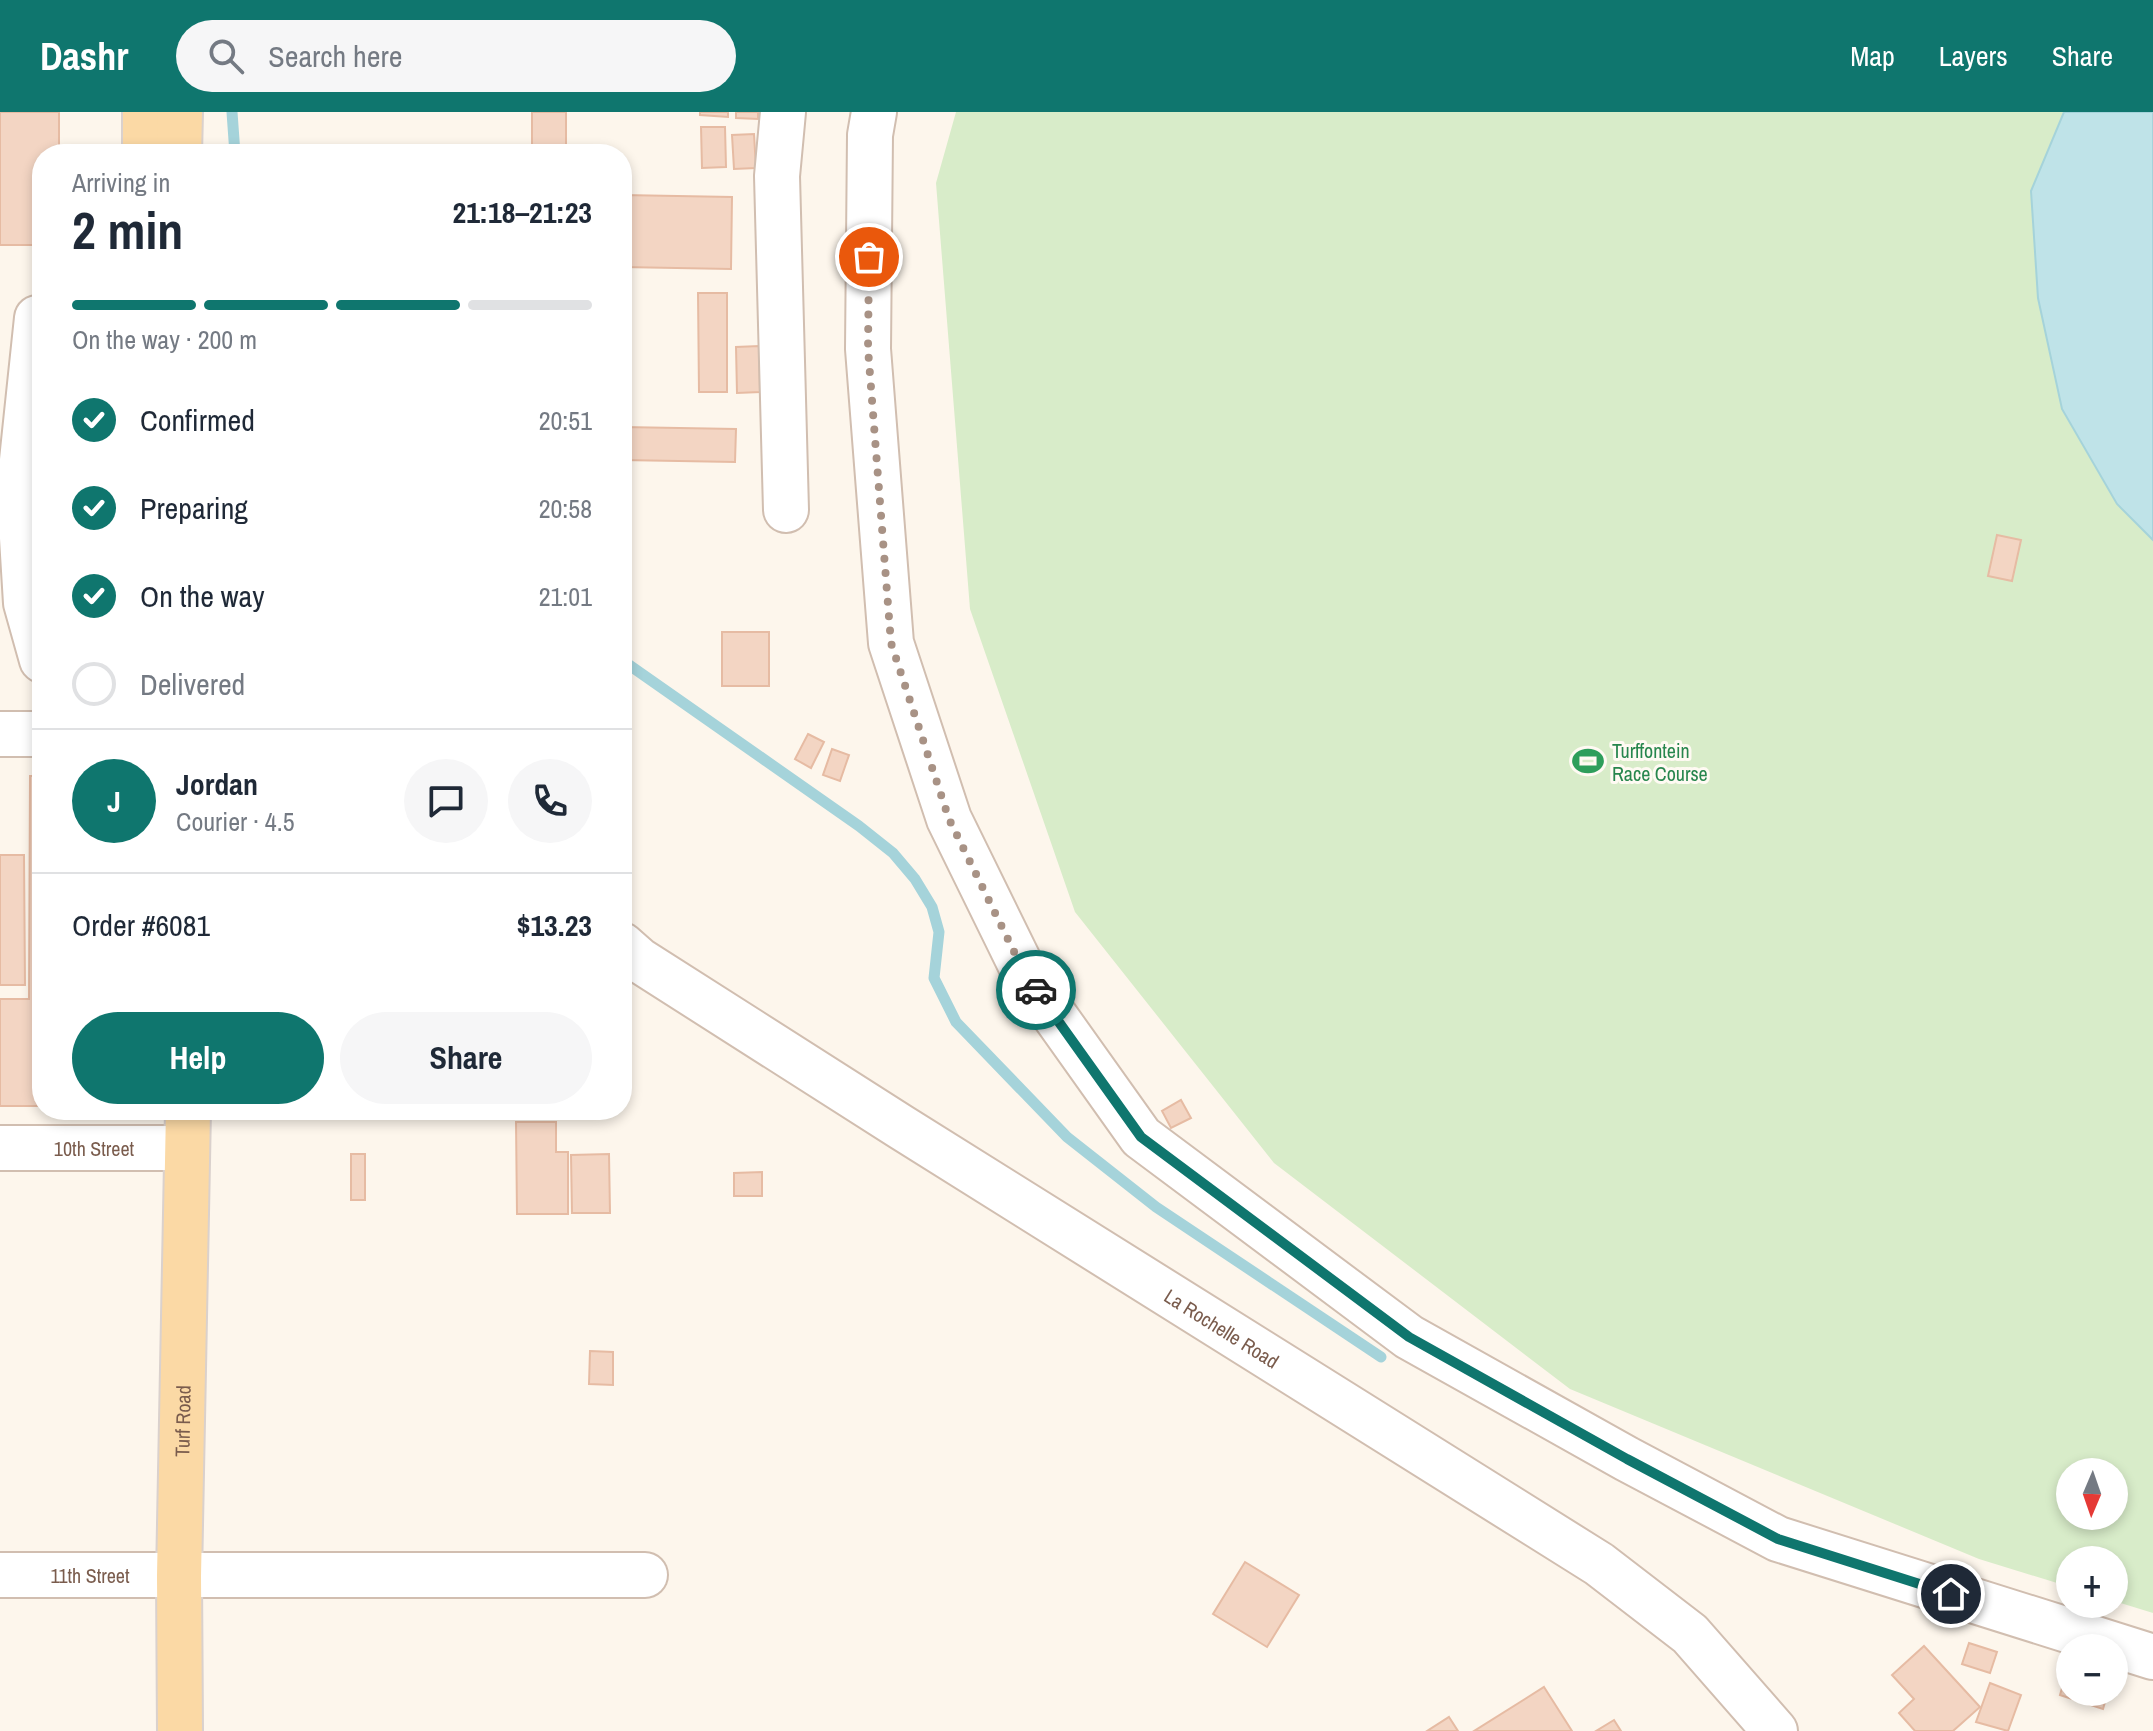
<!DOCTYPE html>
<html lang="en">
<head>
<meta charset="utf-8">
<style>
  body { margin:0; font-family:"Archivo Narrow",sans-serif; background:#f6f6f7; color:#1f2937; height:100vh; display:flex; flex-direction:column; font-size:30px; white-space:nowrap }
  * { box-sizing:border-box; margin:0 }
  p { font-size:26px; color:#747a83 }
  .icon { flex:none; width:44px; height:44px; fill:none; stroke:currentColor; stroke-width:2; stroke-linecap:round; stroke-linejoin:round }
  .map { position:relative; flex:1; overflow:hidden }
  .details { position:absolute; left:32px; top:32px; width:600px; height:976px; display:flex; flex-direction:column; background:#fff; border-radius:32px; box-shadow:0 4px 12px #0003 }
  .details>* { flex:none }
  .needle { width:52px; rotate:182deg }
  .controls { position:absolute; left:2056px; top:1346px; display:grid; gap:16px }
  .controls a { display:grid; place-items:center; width:72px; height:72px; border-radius:50%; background:#fff; box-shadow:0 4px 12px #0003; font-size:40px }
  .pin { position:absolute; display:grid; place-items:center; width:68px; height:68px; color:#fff; margin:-34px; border:4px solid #fff; border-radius:50%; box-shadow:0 2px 8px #0007 }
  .courier { position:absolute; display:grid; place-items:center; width:80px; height:80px; margin:-40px; border:6px solid #0f766e; border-radius:50%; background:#fff; color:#222; box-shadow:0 2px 10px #0007 }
  .summary em { font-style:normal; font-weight:800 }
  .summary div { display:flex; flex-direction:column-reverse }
  .summary { display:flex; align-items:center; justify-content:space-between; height:136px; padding:0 40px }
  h1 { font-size:52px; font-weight:800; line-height:60px }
  .bar { display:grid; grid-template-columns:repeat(4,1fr); gap:12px 8px; align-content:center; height:96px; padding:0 40px }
  .bar i { height:10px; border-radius:6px; background:#e0e1e3 }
  .bar .on { background:#0f766e }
  .bar p { grid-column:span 4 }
  .line { display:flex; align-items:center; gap:20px; padding:0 40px; border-top:2px solid #e0e1e3 }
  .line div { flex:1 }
  .round { display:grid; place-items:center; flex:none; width:84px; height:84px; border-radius:42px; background:#f6f6f7 }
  ol { padding:0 40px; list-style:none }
  li { display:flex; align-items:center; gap:24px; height:88px }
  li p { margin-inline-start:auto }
  li .icon { padding:8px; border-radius:50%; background:#0f766e; color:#fff; stroke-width:4 }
  li:last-child { color:#747a83 }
  li i { width:44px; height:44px; border:4px solid #e0e1e3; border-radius:50% }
  .cta { display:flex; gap:16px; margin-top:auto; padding:16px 40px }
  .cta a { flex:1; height:92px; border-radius:48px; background:#0f766e; color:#fff; font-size:32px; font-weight:800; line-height:92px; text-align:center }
  .cta a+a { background:#f6f6f7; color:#1f2937 }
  header { display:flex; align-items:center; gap:48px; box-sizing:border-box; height:112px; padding:0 40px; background:#0f766e; color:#fff }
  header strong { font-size:38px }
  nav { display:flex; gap:44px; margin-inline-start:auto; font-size:28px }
  .search { width:560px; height:72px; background:#f6f6f7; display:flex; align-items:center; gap:20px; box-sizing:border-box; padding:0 28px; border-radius:44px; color:#747a83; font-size:30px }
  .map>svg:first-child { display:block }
  .green { fill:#d8ecc9; fill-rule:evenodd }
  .water { fill:#bfe3e8; stroke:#a5d3da; stroke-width:2 }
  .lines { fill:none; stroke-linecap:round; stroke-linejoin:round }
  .stream { stroke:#a5d3da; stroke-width:11 }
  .building { fill:#f3d5c3; stroke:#e6bba3; stroke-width:2 }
  .minor-casing { stroke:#d1beb0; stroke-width:48 }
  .major-casing { stroke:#dad1cd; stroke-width:48 }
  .minor { stroke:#fff; stroke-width:44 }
  .major { stroke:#fbd9a5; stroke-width:44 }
  .done { stroke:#a89285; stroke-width:8; stroke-dasharray:0 14.4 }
  .route { stroke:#0f766e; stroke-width:10 }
  .labels { text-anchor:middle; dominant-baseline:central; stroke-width:6; stroke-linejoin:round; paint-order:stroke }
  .leisure-label { font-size:20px; fill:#27864d; stroke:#fffaf3; text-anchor:start }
  .street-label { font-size:20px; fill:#7a5c4d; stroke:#fffaf3 }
</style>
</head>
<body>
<header>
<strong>Dashr</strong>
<div class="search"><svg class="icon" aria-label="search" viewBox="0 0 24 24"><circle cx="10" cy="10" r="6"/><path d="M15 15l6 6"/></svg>Search here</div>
<nav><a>Map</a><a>Layers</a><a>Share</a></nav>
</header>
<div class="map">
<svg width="2153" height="1619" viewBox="0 0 2153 1619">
  <rect width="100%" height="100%" fill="#fdf6ec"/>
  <path class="green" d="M956,0H2153V1501L2114,1489V1448H2070V1475L1979,1447L1570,1277L1274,1051L1075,800L970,497L936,71ZM2070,1360H2114V1404H2070Z"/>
  <path class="water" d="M2064,0H2153V428L2117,392L2062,297L2038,186L2031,79Z"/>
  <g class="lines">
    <g class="stream">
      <path d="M232,0L235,42"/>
      <path d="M622,548L859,714L893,741L915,767L932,795L939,820L934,866L956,910L1067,1025L1156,1095L1381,1245"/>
    </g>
  </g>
  <g class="building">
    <path d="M0,0H59V42H42V133H0Z"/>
    <rect x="532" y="0" width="34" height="42"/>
    <path d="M700,0H728V5L700,3Z"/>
    <path d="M736,0H758V7L736,6Z"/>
    <path d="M701,15H725L726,55L702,56Z"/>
    <path d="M754,22L756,56L734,57L732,23Z"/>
    <path d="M622,83L732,85L731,157L622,155Z"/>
    <path d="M698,181H727V280H699Z"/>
    <path d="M759,234L760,280L737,281L736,235Z"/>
    <path d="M622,315L736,317L735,350L622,348Z"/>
    <path d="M1997,423L2021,428L2012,469L1988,464Z"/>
    <rect x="722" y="520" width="47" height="54"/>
    <path d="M808,622L824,630L811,656L795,647Z"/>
    <path d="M832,637L849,643L840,669L823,663Z"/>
    <path d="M30,664H42V994H0V887H29Z"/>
    <path d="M0,743H24L25,873H0Z"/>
    <path d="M1181,988L1191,1006L1171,1016L1162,999Z"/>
    <path d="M516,1010H556V1040H568V1102H517Z"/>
    <rect x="351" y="1042" width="14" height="46"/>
    <path d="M609,1042L610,1101H572L571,1043Z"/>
    <path d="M762,1060V1084H734V1061Z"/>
    <path d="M590,1239L613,1240V1273L589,1272Z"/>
    <path d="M1245,1450L1299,1483L1267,1535L1213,1502Z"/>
    <path d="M1969,1531L1997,1540L1990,1561L1962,1552Z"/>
    <path d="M1924,1534L1980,1595L1953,1619H1915L1899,1601L1914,1587L1892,1563Z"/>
    <path d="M2066,1562L2070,1563V1580H2108L2103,1597L2060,1583Z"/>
    <path d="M1990,1571L2021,1583L2008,1619L1976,1610Z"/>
    <path d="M1544,1575L1572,1619H1474Z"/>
    <path d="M1449,1605L1458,1619H1427Z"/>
    <path d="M1614,1608L1621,1619H1596Z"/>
  </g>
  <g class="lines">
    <defs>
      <g id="minor">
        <path d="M783,0L777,64L786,398"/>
        <path d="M874,0L870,23L868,237L891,531L949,707L1025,862L1141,1025L1409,1225L1627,1347L1778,1427L2153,1545"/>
        <path d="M37,206L19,377L26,491L42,548"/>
        <path d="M0,622H42"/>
        <path id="s1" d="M622,833L639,848L901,1015L1599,1452L1690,1522L1775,1619"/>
        <path id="s2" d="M0,1036H187"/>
        <path id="s3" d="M0,1463H645"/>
      </g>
      <g id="major">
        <path d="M145,42V0"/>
        <path d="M179,42L180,0"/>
        <path id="s4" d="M180,1619L179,1464L188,998"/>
      </g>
    </defs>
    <use href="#minor" class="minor-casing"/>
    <use href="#major" class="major-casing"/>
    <use href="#minor" class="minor"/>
    <use href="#major" class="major"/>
  </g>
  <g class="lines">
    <path class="done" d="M869,145L868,237L891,531L949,707L1025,862L1036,878"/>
    <path class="route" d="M1036,878L1141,1025L1409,1225L1627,1347L1778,1427L1951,1482"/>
  </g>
  <defs>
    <symbol id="stadium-bare" viewBox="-9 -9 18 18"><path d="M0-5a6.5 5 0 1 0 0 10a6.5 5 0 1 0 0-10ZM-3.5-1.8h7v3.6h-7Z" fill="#2e9e5b" stroke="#fffaf3" stroke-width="2.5" paint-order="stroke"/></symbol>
  </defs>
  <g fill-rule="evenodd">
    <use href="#stadium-bare" x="1566" y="627" width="44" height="44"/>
  </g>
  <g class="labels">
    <g class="leisure-label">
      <text x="1612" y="638">Turffontein<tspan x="1612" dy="23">Race Course</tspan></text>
    </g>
    <g class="street-label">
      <text stroke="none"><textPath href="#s2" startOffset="94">10th Street</textPath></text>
      <text stroke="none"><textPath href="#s1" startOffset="712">La Rochelle Road</textPath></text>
      <text stroke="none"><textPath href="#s4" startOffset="310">Turf Road</textPath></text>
      <text stroke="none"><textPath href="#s3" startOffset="90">11th Street</textPath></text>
    </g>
  </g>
</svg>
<div class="controls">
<a><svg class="needle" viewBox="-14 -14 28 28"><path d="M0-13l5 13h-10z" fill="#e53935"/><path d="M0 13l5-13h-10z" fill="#747a83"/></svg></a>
<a>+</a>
<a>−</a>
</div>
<div class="pin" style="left:869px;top:145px;background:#ea580c"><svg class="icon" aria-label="bag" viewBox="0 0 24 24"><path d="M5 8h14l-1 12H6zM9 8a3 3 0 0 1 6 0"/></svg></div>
<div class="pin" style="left:1951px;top:1482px;background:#1f2937"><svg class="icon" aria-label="home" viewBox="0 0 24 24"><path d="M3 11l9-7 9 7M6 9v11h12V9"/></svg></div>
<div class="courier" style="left:1036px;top:878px"><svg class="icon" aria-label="car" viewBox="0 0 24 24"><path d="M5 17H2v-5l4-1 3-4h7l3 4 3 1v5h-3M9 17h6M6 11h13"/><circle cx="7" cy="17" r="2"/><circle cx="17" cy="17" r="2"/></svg></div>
<section class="details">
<div class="summary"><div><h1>2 min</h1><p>Arriving in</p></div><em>21:18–21:23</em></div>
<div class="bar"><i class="on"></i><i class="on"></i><i class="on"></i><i></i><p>On the way · 200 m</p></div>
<ol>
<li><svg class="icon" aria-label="check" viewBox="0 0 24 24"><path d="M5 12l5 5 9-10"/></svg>Confirmed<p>20:51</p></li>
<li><svg class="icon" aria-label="check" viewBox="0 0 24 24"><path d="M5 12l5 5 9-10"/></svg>Preparing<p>20:58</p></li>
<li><svg class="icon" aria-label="check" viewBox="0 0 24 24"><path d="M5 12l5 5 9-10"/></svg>On the way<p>21:01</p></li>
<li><i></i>Delivered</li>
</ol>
<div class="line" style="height:144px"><b class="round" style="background:#0f766e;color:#fff">J</b><div><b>Jordan</b><p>Courier · 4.5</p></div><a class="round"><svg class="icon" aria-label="chat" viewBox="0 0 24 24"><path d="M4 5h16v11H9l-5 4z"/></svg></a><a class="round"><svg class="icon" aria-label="phone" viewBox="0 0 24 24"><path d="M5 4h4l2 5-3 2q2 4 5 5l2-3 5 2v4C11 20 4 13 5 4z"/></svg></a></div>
<div class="line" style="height:104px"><div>Order #6081</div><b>$13.23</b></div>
<div class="cta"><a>Help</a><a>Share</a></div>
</section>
</div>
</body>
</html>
